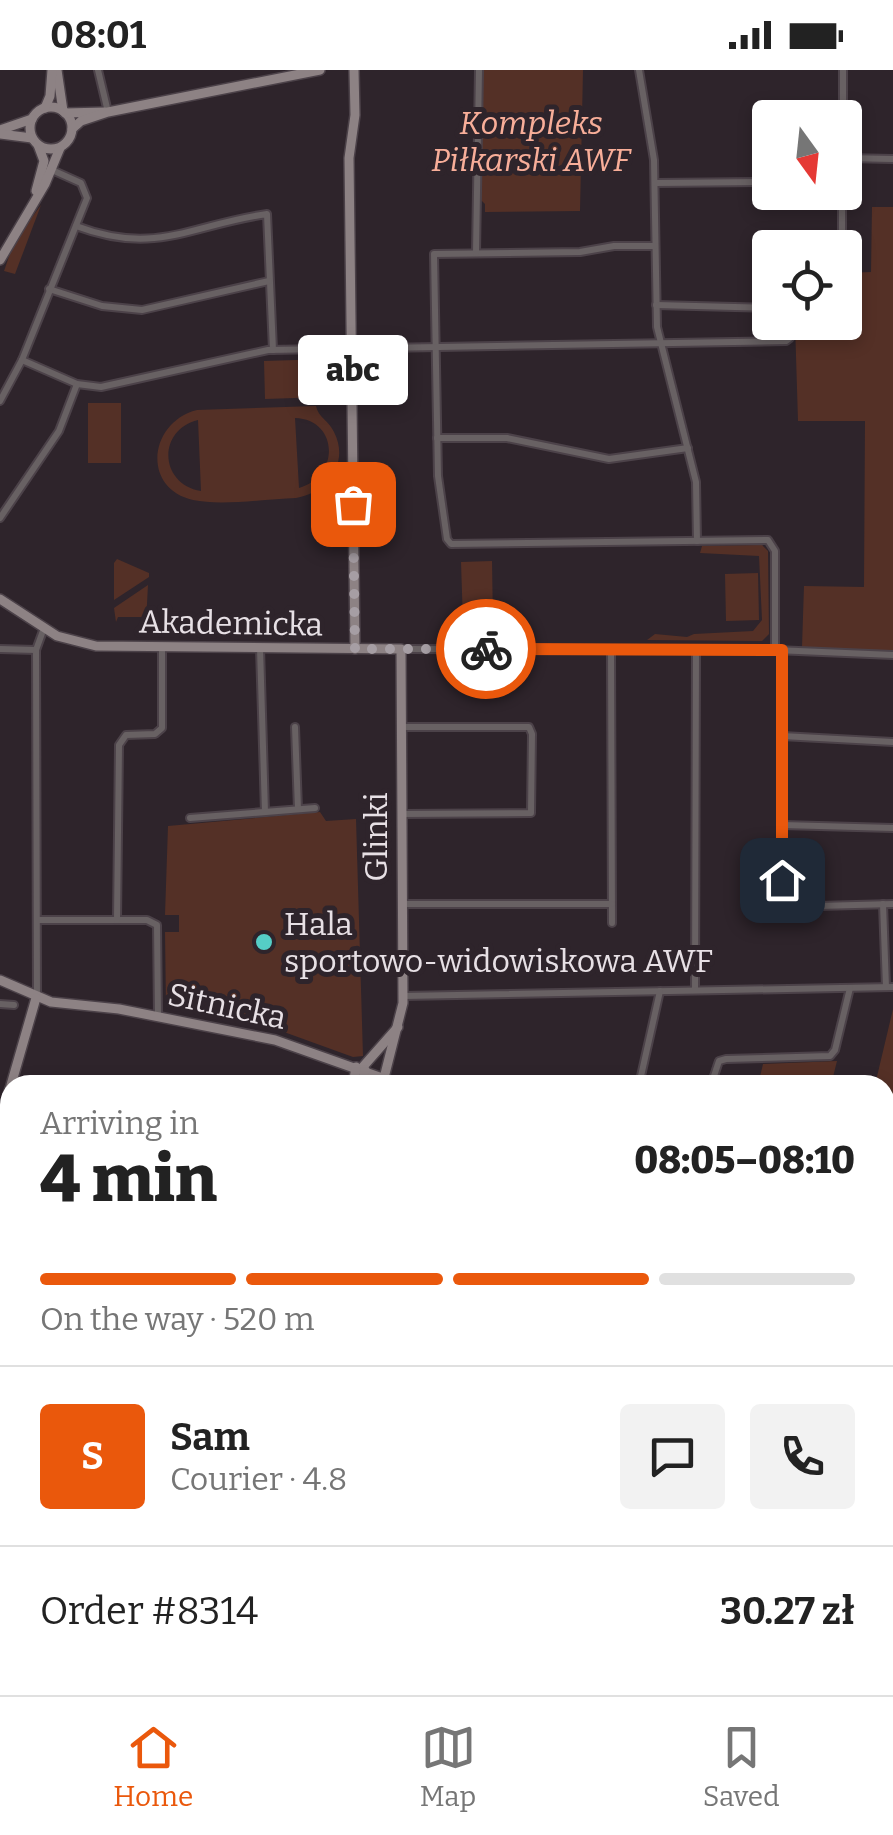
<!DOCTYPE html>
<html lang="en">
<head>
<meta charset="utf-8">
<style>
  body { margin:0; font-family:Bitter,serif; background:#f2f2f2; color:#222; height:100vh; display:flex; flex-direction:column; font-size:38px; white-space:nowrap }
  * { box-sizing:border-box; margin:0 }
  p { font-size:32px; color:#767676 }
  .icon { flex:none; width:55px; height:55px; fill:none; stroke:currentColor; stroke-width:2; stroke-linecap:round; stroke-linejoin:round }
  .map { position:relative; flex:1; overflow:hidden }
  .drawer { position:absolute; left:0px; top:1005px; width:895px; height:620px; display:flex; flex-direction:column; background:#fff; border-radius:30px 30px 0 0; box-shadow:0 5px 15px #0003 }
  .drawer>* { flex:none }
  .needle { width:65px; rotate:165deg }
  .tools { position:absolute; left:752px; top:30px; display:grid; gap:20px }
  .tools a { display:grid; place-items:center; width:110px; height:110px; border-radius:10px; background:#fff; box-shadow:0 5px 15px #0003; font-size:50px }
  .pin { position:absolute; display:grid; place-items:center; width:85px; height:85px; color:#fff; margin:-42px; border-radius:20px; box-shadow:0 5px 15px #0006 }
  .courier { position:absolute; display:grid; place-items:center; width:100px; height:100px; margin:-50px; border:8px solid #ea580c; border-radius:50%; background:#fff; color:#222; box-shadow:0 2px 12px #0007 }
  .bubble { position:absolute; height:70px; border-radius:10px; background:#fff; box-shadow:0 5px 15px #0003; font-size:32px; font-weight:800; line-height:70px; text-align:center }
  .overview em { font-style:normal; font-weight:800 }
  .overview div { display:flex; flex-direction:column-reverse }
  .overview { display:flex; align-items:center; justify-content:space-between; height:170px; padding:0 40px }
  h1 { font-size:65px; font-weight:800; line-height:75px }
  .bar { display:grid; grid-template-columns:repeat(4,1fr); gap:15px 10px; align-content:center; height:120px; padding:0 40px }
  .bar i { height:12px; border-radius:8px; background:#e0e0e0 }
  .bar .selected { background:#ea580c }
  .bar p { grid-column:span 4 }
  .line { display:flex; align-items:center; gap:25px; padding:0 40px; border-top:2px solid #e0e0e0 }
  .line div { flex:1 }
  .round { display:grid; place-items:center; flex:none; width:105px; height:105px; border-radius:10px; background:#f2f2f2 }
  .status { display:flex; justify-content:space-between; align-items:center; height:70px; padding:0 50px; background:#fff; direction:ltr }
  .status svg { height:28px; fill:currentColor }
  .tabs { display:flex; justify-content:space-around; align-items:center; height:140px; border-top:2px solid #e0e0e0; background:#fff; font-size:28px; color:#767676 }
  .tabs a { display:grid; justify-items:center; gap:5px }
  .tabs .selected { color:#ea580c }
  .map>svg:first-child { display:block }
  .green { fill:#543026; fill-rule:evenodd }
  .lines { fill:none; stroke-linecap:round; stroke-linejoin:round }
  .street-casing { stroke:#4c4249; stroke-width:10 }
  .secondary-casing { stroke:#4c4249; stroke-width:12 }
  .primary-casing { stroke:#4c4249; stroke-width:14 }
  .street { stroke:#686163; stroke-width:6 }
  .secondary { stroke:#8d8284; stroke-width:9 }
  .primary { stroke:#aa9b9d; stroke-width:10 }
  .done { stroke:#a69ea4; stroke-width:10; stroke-dasharray:0 18 }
  .route { stroke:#ea580c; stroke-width:12 }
  .poi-dot { fill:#55cdc6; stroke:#2e242b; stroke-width:4 }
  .labels { text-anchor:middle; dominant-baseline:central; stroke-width:10; stroke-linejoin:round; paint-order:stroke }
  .park-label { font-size:32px; font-style:italic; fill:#f8ae99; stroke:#2e242b }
  .street-label { font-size:32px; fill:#e7e0e5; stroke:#2e242b }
  .poi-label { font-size:32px; fill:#e7e0e5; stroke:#2e242b; text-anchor:start }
</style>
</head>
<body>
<div class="status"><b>08:01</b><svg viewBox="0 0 49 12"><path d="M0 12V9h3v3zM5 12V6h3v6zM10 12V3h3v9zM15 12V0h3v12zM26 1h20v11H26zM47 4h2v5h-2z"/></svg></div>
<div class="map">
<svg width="893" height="1625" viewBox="0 0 893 1625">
  <rect width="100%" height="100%" fill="#2e242b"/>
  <g class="green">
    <path d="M483,0H583L580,141L485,142V134L480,129Z"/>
    <path d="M41,135L15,204L4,201L14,172Z"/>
    <path d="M872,137H893V581L802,577L804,516L864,517L865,351H798L795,253L845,252V203L871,202Z"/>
    <path d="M329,289L330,321L325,327L265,329L264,291Z"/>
    <rect x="88" y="333" width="33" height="60"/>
    <path d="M316,336C318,347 329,351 334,362C350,393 327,423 296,428C266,429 221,436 193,430C141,418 149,352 197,340ZM295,348C338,349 341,406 299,418ZM198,350L201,421C159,414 157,360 198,350Z"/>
    <path d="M762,475L768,481L769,564L762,571L647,570L655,564L687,567L694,564L753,561L762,550L759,486L700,483L702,476Z"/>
    <path d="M117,489L149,503V507L114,530V493Z"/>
    <path d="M492,491L493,553H463L461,492Z"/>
    <path d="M758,503L759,550L726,551L725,504Z"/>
    <path d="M148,515L146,552L145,547H118L116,552L114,538Z"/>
    <path d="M320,742L326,751L356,749L363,986L353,987L284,962L166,937L165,862H179V845H165L168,756Z"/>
    <path d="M893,939V1122H889L885,1140V1015H875Z"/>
    <path d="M837,991L831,1015H758L763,994Z"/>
    <path d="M9,1068L10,1130L4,1149L0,1147V1099Z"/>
  </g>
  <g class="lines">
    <defs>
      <g id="street">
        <path d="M98,0L108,42"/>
        <path d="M639,0L654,90L657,257L696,412L697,471"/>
        <path d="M843,48V0"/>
        <path d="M845,88L893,89"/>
        <path d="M655,113L760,112"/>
        <path d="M76,156C156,186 190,155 267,144L273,280"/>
        <path d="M842,161V122"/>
        <path d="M655,176H614L580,182L434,184L438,406L447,469L451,474L768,470L775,481V580"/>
        <path d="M476,183L479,0"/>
        <path d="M49,219L102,236L142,240L269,211"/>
        <path d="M656,235L770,238"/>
        <path d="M22,290L77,314L101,317L268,280L786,271L790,268V252"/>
        <path d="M0,331L22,290L87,128L81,113L52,100"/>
        <path d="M437,368H507L609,389L688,378"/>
        <path d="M0,448L59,361L77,314"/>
        <path d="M260,578L265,742"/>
        <path d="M0,579L36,580"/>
        <path d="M401,579L775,580L893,585"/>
        <path d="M611,580L612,853"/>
        <path d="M295,657L298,739"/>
        <path d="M401,657H529L532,664L531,743L402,744"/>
        <path d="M782,666L893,672"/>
        <path d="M190,748L315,738"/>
        <path d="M782,755L893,758"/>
        <path d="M747,832H768L781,837L893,834"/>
        <path d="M403,834H611"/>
        <path d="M883,834L886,917"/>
        <path d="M781,837L782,580"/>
        <path d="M38,850H147L157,855L158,946"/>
        <path d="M117,850L119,675L126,665L155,664L162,658V577"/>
        <path d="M695,920L696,580"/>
        <path d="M403,926L893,917"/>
        <path d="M37,927L36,580L44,558"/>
        <path d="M0,934L14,935"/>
        <path d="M639,1015L660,921"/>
        <path d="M711,1015L719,991L726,989L830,986L835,980L850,918"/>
        <path d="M0,1153L10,1158"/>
        <path d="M0,1236L10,1247"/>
        <path d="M885,1579L893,1565"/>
        <path d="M273,1615L281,1625"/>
        <path d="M368,1625L373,1622"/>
        <path d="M741,1625L753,1616"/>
        <path d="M779,1625L782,1615"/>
        <path d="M846,1625L855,1615"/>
        <path d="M885,1625L893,1615"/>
      </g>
      <g id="secondary">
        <path d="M57,0L63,41"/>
        <path d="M354,0L355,45L349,88L355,579"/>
        <circle cx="51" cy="58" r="21"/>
        <path d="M45,38L50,26L52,0"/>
        <path d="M65,43L105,42"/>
        <path d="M72,59L81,51L108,42L320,0"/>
        <path d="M0,60L32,49"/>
        <path d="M0,64L32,68"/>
        <path d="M36,121L44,91L38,75"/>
        <path d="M0,190L45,114L60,78"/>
        <path d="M0,529L57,566L96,576L401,579L403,933L384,1008"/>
        <path d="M0,910L51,932L119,939L275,970L402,1015"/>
        <path d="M361,999L398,957"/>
        <path d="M11,1015L36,928"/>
        <path d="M353,1015L356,997"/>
        <path d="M362,1015L365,1000"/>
        <path d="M0,1053L10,1018"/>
        <path d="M885,1229L893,1233"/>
        <path d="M0,1409L10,1422"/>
        <path d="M0,1420L10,1433"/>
        <path d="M154,1615L165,1625"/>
        <path d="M80,1625L100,1615"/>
      </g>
      <g id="primary">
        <path d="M885,1600L893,1591"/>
        <path d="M864,1625L872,1615"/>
      </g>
    </defs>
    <use href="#street" class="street-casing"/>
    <use href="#secondary" class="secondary-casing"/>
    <use href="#primary" class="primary-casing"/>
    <use href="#street" class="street"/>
    <use href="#secondary" class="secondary"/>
    <use href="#primary" class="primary"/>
  </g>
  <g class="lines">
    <path class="done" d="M353,434L355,579H486"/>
    <path class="route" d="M486,579L782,580V810"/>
  </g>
  <circle class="poi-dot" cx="264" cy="872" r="10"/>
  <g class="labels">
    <g class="park-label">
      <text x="531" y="53">Kompleks<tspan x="531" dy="37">Piłkarski AWF</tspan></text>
    </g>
    <g class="street-label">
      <text transform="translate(231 553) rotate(1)">Akademicka</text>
      <text transform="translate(376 767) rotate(-90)">Glinki</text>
      <text transform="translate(227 936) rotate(12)">Sitnicka</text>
    </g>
    <g class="poi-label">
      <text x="284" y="854">Hala<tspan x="284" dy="37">sportowo-widowiskowa AWF</tspan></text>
    </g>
  </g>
</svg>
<div class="tools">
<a><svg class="needle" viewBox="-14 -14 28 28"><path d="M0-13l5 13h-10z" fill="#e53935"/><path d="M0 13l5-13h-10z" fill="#767676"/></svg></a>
<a><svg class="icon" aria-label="locate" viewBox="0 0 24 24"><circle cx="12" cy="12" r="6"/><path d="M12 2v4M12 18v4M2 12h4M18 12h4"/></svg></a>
</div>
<div class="pin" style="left:353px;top:434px;background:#ea580c"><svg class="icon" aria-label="bag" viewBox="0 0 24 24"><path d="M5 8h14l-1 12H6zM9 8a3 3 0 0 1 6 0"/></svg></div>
<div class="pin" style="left:782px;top:810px;background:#1f2937"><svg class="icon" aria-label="home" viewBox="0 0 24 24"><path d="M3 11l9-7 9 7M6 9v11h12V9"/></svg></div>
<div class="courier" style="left:486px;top:579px"><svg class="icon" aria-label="bike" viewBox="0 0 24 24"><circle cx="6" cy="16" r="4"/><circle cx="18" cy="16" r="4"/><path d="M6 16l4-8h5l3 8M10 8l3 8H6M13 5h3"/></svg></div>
<div class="bubble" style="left:298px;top:265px;width:110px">abc</div>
<section class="drawer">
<div class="overview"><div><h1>4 min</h1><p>Arriving in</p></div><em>08:05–08:10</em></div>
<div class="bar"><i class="selected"></i><i class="selected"></i><i class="selected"></i><i></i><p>On the way · 520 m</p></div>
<div class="line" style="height:180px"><b class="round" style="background:#ea580c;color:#fff">S</b><div><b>Sam</b><p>Courier · 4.8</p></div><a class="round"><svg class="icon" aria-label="chat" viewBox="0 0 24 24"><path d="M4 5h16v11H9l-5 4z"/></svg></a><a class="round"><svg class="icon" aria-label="phone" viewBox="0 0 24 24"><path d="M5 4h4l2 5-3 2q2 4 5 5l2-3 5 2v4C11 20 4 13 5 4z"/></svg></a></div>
<div class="line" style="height:130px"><div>Order #8314</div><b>30.27 zł</b></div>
</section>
</div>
<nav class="tabs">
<a class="selected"><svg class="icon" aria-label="home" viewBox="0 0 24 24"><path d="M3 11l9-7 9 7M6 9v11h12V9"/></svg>Home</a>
<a><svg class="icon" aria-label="map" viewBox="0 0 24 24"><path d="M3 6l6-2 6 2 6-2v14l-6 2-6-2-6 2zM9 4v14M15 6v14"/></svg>Map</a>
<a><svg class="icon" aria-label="saved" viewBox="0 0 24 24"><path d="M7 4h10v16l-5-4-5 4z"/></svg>Saved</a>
</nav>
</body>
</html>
